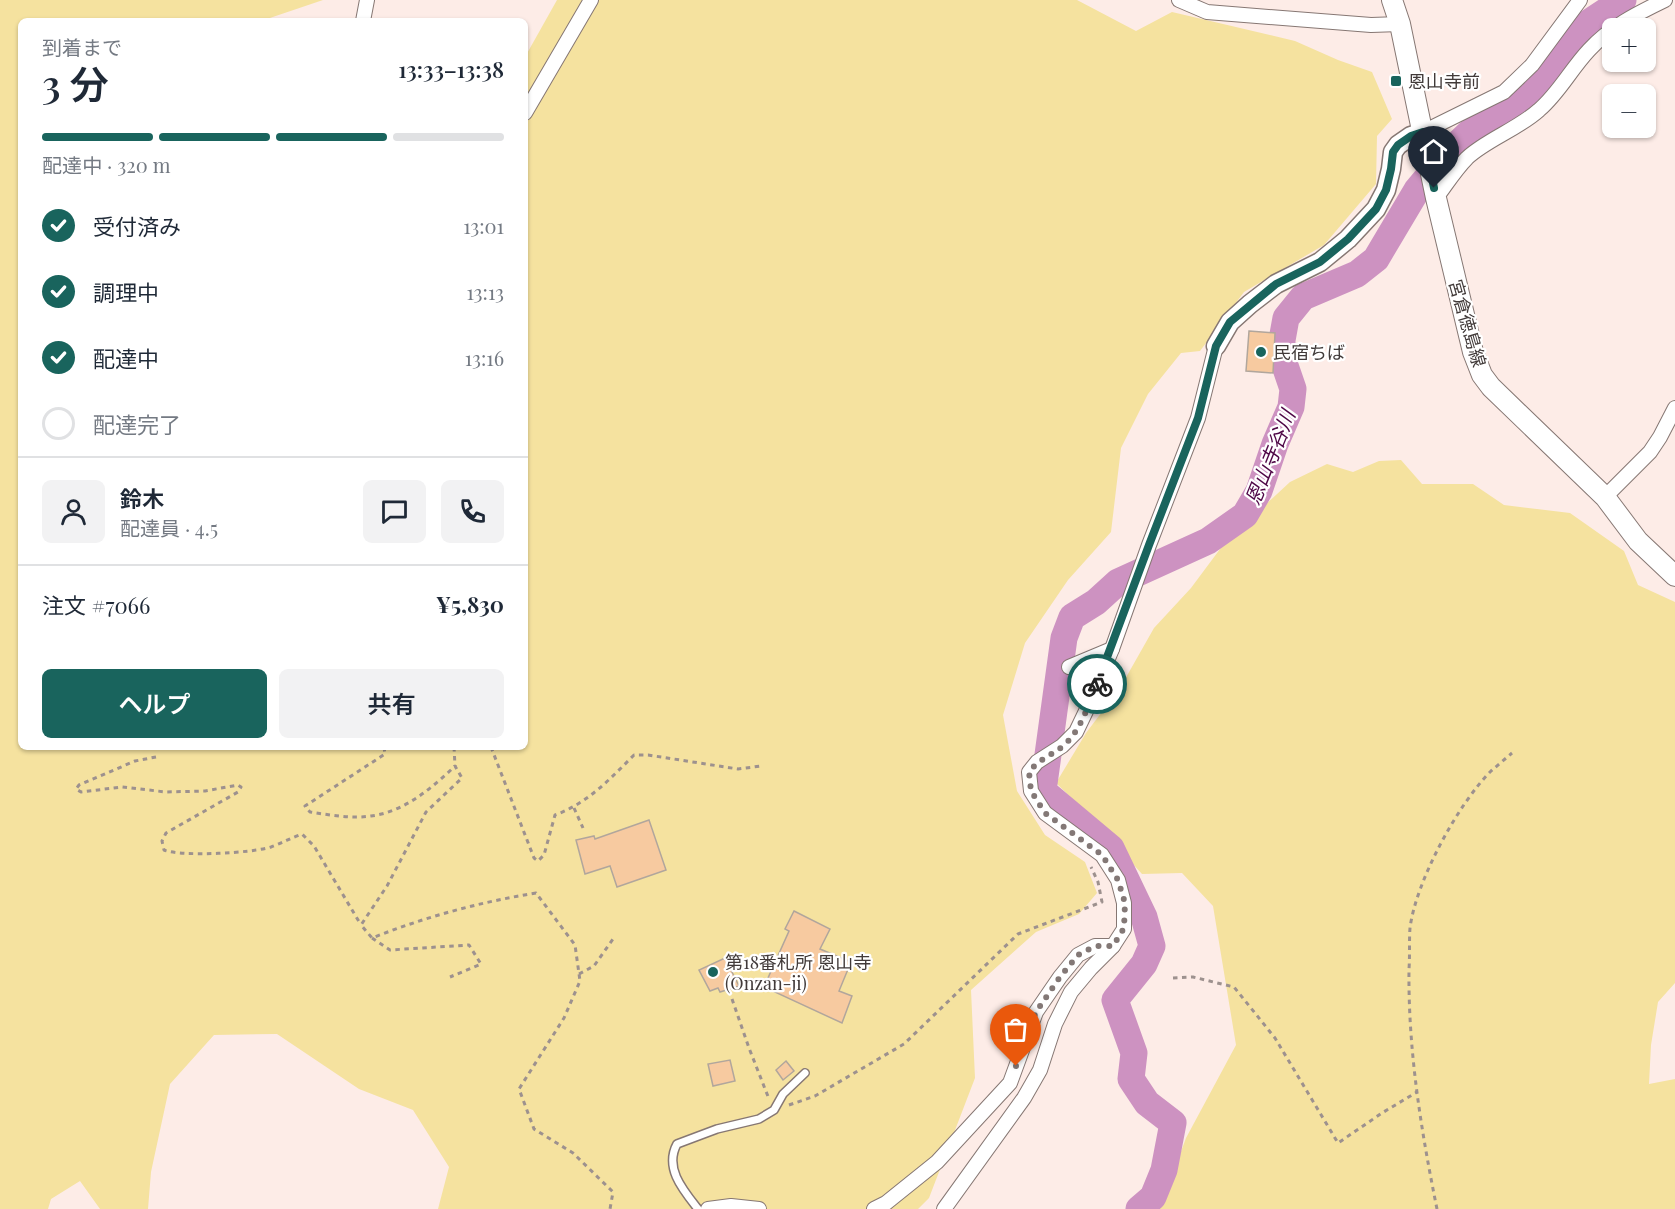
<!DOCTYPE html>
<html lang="ja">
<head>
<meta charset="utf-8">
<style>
  body { margin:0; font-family:"Playfair Display","Noto Sans JP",serif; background:#f2f2f3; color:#1f2937; height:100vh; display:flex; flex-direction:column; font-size:22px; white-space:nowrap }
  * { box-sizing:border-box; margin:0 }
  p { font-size:20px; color:#747a83 }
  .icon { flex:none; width:33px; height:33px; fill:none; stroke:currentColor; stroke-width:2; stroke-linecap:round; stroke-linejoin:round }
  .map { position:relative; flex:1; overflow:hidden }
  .details { position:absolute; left:18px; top:18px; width:510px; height:732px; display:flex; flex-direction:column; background:#fff; border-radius:9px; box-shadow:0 2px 4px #0004 }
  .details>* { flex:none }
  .buttons { position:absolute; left:1602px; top:18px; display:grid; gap:12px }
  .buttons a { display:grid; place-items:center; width:54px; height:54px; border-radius:9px; background:#fff; box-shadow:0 2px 4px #0004; font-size:30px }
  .pin { position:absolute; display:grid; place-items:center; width:51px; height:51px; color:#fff; margin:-62px -26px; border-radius:50% 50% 50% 0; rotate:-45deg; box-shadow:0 0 6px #0007 }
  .pin .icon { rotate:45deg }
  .courier { position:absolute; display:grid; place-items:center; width:60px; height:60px; margin:-30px; border:4px solid #19645d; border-radius:50%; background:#fff; color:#222; box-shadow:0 2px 8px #0007 }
  .headline em { font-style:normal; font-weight:600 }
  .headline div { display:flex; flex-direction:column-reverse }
  .headline { display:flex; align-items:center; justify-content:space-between; height:102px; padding:0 24px }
  h1 { font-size:39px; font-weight:600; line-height:45px }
  .bar { display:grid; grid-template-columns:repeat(4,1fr); gap:9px 6px; align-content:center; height:72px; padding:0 24px }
  .bar i { height:8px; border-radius:4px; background:#e0e1e3 }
  .bar .current { background:#19645d }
  .bar p { grid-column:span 4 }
  .line { display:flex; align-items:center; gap:15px; padding:0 24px; border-top:2px solid #e0e1e3 }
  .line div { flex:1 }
  .round { display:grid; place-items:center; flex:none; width:63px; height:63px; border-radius:9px; background:#f2f2f3 }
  ol { padding:0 24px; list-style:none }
  li { display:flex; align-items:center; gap:18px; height:66px }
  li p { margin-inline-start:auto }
  li .icon { padding:6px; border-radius:50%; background:#19645d; color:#fff; stroke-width:4 }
  li:last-child { color:#747a83 }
  li i { width:33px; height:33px; border:3px solid #e0e1e3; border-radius:50% }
  .primary-button { display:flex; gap:12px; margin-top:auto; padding:12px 24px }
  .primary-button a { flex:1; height:69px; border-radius:9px; background:#19645d; color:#fff; font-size:24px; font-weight:600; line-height:69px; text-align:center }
  .primary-button a+a { background:#f2f2f3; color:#1f2937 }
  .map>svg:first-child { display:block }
  .green { fill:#f5e29f }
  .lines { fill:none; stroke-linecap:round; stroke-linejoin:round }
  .river { stroke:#cd92c1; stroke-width:27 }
  .building { fill:#f7caa0; stroke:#b1a69c; stroke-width:1.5 }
  .service-casing { stroke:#867773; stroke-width:10 }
  .minor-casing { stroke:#867773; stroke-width:16 }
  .tertiary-casing { stroke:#867773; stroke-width:21 }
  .secondary-casing { stroke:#867773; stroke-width:22 }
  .path { stroke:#9d918e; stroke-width:3; stroke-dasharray:4.5 4.5; stroke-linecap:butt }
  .service { stroke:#fff; stroke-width:7 }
  .minor { stroke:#fff; stroke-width:14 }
  .tertiary { stroke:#fff; stroke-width:18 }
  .secondary { stroke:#fff; stroke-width:20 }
  .done { stroke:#837876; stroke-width:6; stroke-dasharray:0 10.8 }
  .route { stroke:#19645d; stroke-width:8 }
  .poi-dot { fill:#19645d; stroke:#fff; stroke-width:2 }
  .labels { text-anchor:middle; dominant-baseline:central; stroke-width:4.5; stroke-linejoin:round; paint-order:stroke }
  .poi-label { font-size:18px; fill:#413a39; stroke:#fff; text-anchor:start }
  .street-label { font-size:18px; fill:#413a39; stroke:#fff }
  .water-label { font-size:20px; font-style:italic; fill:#4e0646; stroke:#fff }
</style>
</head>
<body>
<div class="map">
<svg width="1675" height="1209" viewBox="0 0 1675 1209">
  <rect width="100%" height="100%" fill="#fdece7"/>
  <g class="green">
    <path d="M0,0H323L261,21H21V747H525V57L557,0H1077L1136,31L1172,12L1295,41L1338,60L1372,72L1392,119L1377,136L1376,184L1324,245L1244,292L1200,351L1181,353L1148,394L1121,448L1111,532L1068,580L1025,643L1003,715L1017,791L1045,835L1085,862L1097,893L1079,914L1036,932L971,990L975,1078L929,1198L918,1209H438L449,1167L413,1110L359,1089L277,1034L214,1035L170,1084L151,1172L148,1209H100L80,1181L51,1199L48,1209H0Z"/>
    <path d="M1401,460L1422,484H1473L1504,505L1570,513L1624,551L1638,585L1675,602V983L1658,1002L1651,1045L1649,1084L1675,1079V1209H1148L1164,1197L1186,1138L1236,1045L1213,906L1182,873L1142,874L1087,813L1056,783L1086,733L1120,688L1154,628L1191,588L1226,541L1290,482L1327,464L1353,472L1379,461Z"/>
  </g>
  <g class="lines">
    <path class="river" d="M1139,1209L1153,1197L1164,1170L1173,1123L1147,1103L1131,1079L1134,1053L1115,1000L1144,964L1152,946L1144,917L1111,848L1043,791L1064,638L1072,617L1096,602L1118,582L1208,541L1245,515L1259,491L1275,444L1291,407L1293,389L1282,357V340L1286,318L1303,297L1357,274L1376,259L1417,190L1447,154L1469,133L1532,95L1582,27L1623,0"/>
  </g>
  <g class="building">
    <path d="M1249,331L1275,333L1273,373L1246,371Z"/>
    <path d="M649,820L666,870L617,887L610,866L585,874L576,840L594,836L595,839Z"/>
    <path d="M794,911L830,929L820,949L851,962L839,991L852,996L842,1023L764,987L789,931L785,929Z"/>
    <path d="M725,958L739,986L720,992L718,988L710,991L699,970Z"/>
    <path d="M730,1060L735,1081L713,1086L708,1064Z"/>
    <path d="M786,1061L794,1071L783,1080L776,1070Z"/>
  </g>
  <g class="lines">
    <defs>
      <path id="service" d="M698,1209C683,1190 664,1168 677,1144L717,1129L759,1119L774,1110L783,1094L805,1073"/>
      <g id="minor">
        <path d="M1179,0L1207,12L1371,25L1400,24"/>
        <path d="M363,21L367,0"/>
        <path d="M525,113L591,0"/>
        <path d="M1423,132L1504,92L1532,65L1580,0"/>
        <path d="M1436,198C1446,185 1455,170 1467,158C1486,140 1518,129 1539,110C1559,93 1571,69 1589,50C1610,27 1638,13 1665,0"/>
        <path d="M1605,497L1650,452L1660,437L1675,408"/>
        <path d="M1069,667L1112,649"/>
        <path d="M708,1209L731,1206L759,1209"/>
        <path d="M874,1209L886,1203L937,1162L1010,1083L1036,1012L1060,977L1078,955L1095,946H1113"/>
        <path d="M944,1209L1024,1098L1040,1070L1055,1024L1071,992L1091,968L1113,946L1124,929V903L1118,880L1102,855L1045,813L1031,791L1029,772L1037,762L1062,746L1076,732L1087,709L1112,649L1149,545L1198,418L1216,346"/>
      </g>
      <path id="tertiary" d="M1216,346L1230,322L1250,304L1276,284L1320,262L1348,239L1376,209L1386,190L1391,169L1393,152L1398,145L1411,136L1423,132"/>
      <path id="secondary" d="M1392,0L1400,24L1436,198L1473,352L1482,375L1491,387L1605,497L1638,541L1675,576"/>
    </defs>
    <use href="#service" class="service-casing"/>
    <use href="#minor" class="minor-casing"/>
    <use href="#tertiary" class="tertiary-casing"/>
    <use href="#secondary" class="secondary-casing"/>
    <g class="path">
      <path d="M384,747L385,754L305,806L310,812C330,815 351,819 371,816C404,812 432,788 455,766L462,778L426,812L387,886L361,925L372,938C425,917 480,902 536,893L575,945L580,981L564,1018L519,1089L534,1129L573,1153L613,1192L610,1209"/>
      <path d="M454,747L455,766"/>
      <path d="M491,747L534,858L538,861L544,855L555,815C588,803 610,779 634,755H648L738,769L761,766"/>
      <path d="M156,757L135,761L79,785L76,789L81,792L122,787L166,792L205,791L238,785L241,787L238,792L166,833L162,841L164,850C181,857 253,853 271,847C282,843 291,838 302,834L314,846L361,925"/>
      <path d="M574,808L583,828"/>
      <path d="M372,938L390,950L469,945L481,964L450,977"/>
      <path d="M579,974L594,966L613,939"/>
      <path d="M1173,978L1193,977L1234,987L1275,1038L1338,1143L1382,1113L1417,1092"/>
      <path d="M732,999L749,1048L769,1099"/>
      <path d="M789,1105L815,1096L904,1044L1018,934L1102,902L1098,882L1091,867"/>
      <path d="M1437,1209C1421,1130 1408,1050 1409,969C1410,955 1409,941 1410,928C1416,881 1458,804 1491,771C1498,765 1505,759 1512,753"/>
    </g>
    <use href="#service" class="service"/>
    <use href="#minor" class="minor"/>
    <use href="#tertiary" class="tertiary"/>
    <use href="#secondary" class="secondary"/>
  </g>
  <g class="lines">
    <path class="done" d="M1016,1066L1036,1012L1060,977L1078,955L1095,946H1113L1124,928L1125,903L1118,880L1102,855L1045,813L1031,791L1029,772C1040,758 1051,756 1063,746C1081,731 1088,705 1097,684"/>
    <path class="route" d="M1097,684L1149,545L1198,418L1216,346L1230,322L1276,284L1320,262L1348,239L1376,209L1386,190L1391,169L1393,152L1398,145L1411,136L1423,132L1434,188"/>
  </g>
  <g class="poi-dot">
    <rect x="1390" y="75" width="12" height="12" rx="3"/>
    <circle cx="1261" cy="352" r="6"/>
    <circle cx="713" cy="972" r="6"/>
  </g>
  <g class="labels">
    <g class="poi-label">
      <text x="1408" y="81">恩山寺前</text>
      <text x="1273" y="352">民宿ちば</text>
      <text x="725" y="962">第18番札所 恩山寺<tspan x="725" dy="21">(Onzan-ji)</tspan></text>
    </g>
    <g class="street-label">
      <text transform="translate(1468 323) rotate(74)">宮倉徳島線</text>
    </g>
    <g class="water-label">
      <text transform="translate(1269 457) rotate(-68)">恩山寺谷川</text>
    </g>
  </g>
</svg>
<div class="buttons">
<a>+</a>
<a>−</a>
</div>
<div class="pin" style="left:1016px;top:1066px;background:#ea580c"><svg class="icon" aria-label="bag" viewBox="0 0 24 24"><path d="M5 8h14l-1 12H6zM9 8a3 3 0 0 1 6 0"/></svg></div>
<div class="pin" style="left:1434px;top:188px;background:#1f2937"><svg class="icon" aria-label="home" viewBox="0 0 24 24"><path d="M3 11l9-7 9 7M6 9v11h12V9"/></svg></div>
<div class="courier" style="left:1097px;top:684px"><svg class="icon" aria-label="bike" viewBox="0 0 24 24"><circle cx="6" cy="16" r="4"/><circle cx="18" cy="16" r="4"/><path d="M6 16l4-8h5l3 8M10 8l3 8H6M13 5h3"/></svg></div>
<section class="details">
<div class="headline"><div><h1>3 分</h1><p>到着まで</p></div><em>13:33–13:38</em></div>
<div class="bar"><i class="current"></i><i class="current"></i><i class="current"></i><i></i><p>配達中 · 320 m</p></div>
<ol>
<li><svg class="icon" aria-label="check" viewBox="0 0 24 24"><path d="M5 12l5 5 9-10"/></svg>受付済み<p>13:01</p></li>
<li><svg class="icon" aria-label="check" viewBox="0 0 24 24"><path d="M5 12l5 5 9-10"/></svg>調理中<p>13:13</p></li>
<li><svg class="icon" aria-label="check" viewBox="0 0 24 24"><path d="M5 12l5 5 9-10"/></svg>配達中<p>13:16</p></li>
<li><i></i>配達完了</li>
</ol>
<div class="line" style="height:108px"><a class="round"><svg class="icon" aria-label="person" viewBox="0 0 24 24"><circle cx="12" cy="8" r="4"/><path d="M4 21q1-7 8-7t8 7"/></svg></a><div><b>鈴木</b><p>配達員 · 4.5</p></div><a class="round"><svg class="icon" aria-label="chat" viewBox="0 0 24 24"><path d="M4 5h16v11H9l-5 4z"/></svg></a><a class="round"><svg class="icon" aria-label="phone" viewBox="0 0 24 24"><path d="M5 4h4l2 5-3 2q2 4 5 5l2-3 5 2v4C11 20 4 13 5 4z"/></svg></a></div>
<div class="line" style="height:78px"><div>注文 #7066</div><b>¥5,830</b></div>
<div class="primary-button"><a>ヘルプ</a><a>共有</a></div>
</section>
</div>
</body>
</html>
